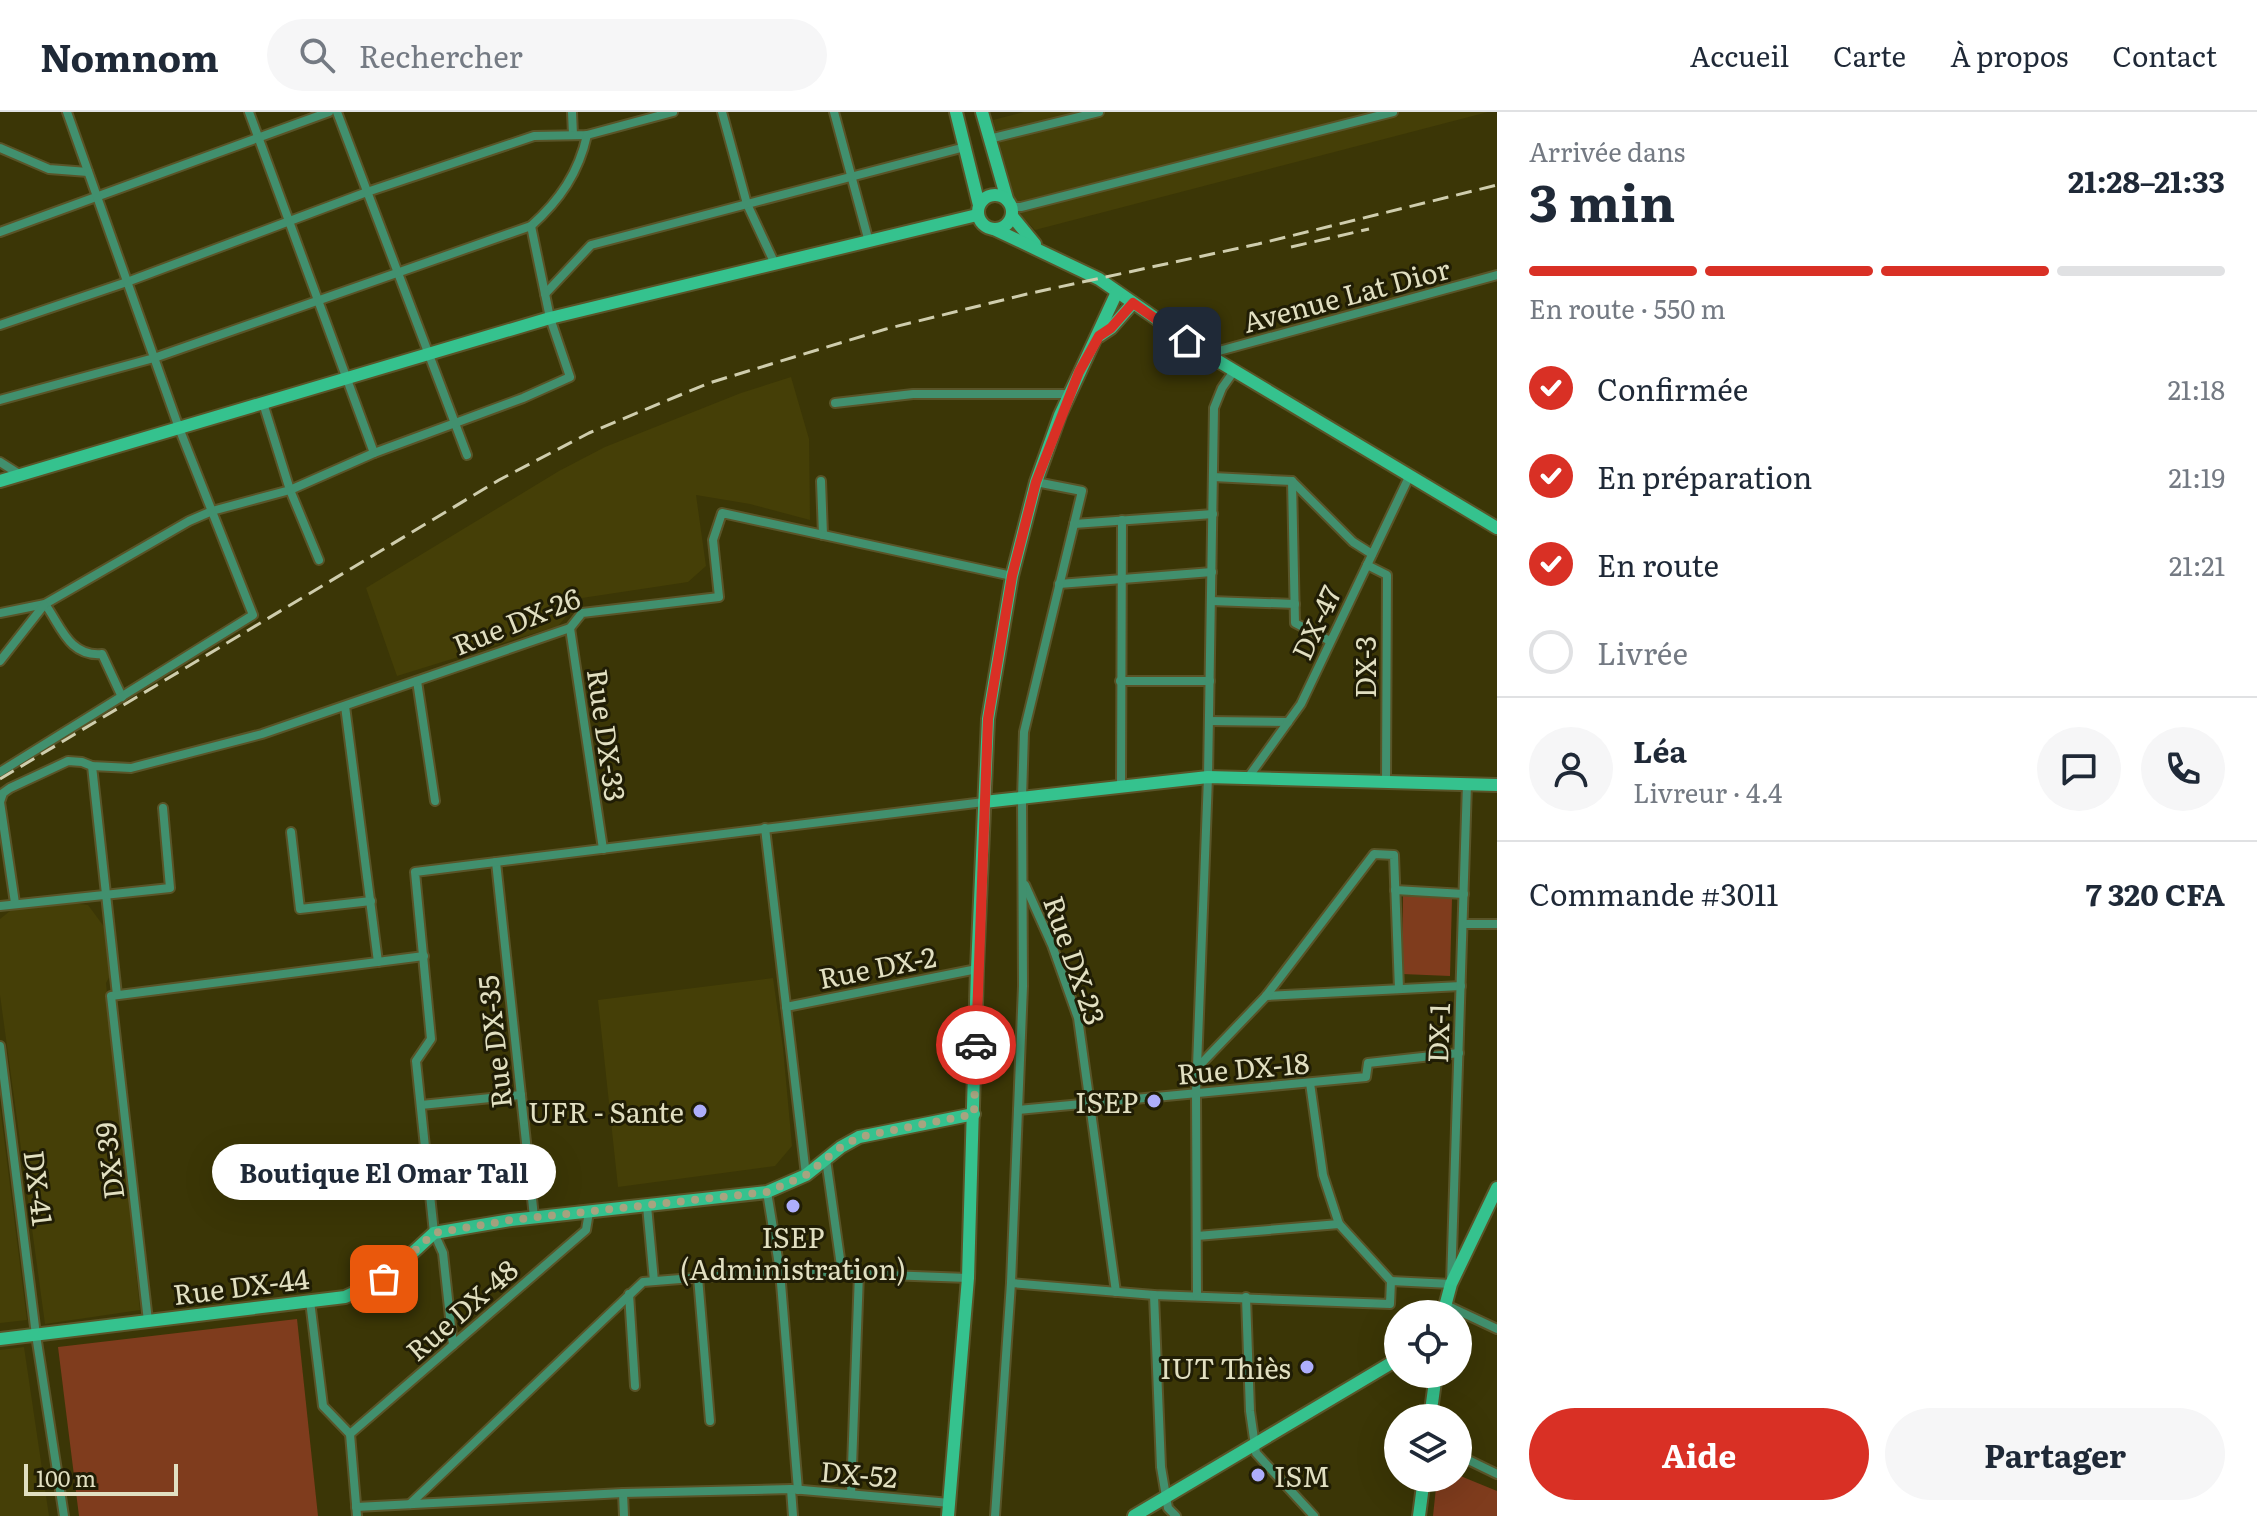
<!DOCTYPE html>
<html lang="fr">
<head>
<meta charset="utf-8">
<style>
  body { margin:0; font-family:Literata,serif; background:#f6f6f7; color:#1f2937; height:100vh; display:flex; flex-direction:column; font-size:30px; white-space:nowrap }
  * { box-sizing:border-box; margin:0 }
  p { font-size:26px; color:#747a83 }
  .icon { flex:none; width:44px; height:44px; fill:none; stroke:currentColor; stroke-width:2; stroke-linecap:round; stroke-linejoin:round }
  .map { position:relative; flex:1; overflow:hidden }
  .side { display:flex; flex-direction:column; background:#fff; width:760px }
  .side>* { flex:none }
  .buttons { position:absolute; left:1384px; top:1188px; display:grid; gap:16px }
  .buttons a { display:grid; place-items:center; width:88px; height:88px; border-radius:50%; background:#fff; box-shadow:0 8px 32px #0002; font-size:40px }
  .scale { position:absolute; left:24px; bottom:20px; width:154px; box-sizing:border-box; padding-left:8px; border:4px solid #e1dfc1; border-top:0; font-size:22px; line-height:28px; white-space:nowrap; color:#e1dfc1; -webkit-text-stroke:6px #201d05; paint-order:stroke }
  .pin { position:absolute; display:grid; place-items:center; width:68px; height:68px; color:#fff; margin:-34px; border-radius:16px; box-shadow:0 4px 12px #0006 }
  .courier { position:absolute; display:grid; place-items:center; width:80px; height:80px; margin:-40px; border:6px solid #d93025; border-radius:50%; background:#fff; color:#222; box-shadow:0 2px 10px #0007 }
  .bubble { position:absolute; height:56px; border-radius:28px; background:#fff; box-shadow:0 8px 32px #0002; font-size:26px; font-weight:700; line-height:56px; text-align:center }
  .head em { font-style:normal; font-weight:700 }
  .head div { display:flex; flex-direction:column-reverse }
  .head { display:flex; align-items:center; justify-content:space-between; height:136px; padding:0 32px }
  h1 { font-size:52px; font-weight:700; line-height:60px }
  .bar { display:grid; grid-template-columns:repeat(4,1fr); gap:12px 8px; align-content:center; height:96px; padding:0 32px }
  .bar i { height:10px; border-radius:6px; background:#e0e1e3 }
  .bar .on { background:#d93025 }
  .bar p { grid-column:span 4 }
  .line { display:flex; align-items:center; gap:20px; padding:0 32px; border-top:2px solid #e0e1e3 }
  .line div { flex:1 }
  .round { display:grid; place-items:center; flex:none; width:84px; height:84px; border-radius:42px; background:#f6f6f7 }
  ol { padding:0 32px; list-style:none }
  li { display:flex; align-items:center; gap:24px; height:88px }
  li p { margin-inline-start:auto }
  li .icon { padding:8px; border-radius:50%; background:#d93025; color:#fff; stroke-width:4 }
  li:last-child { color:#747a83 }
  li i { width:44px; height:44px; border:4px solid #e0e1e3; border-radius:50% }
  .button { display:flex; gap:16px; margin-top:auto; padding:16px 32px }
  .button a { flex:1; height:92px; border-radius:48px; background:#d93025; color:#fff; font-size:32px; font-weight:700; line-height:92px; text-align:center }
  .button a+a { background:#f6f6f7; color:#1f2937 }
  header { display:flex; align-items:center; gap:48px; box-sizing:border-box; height:112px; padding:0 40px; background:#fff; border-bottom:2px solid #e0e1e3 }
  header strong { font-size:38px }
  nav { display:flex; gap:44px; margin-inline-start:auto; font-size:28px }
  .search { width:560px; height:72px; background:#f6f6f7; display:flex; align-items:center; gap:20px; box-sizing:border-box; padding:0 28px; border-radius:44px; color:#747a83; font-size:30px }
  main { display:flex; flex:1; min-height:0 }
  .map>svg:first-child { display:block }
  .built { fill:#453f07 }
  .green { fill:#7f3c1d }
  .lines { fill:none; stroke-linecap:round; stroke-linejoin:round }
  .street-casing { stroke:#595428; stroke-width:12 }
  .secondary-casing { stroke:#595428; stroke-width:16 }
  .street { stroke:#41906e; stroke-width:8 }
  .secondary { stroke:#35c28e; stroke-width:12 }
  .rail { stroke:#cfcdad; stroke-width:3; stroke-dasharray:16 8; stroke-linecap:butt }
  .done { stroke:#a7a480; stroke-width:8; stroke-dasharray:0 14.4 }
  .route { stroke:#d93025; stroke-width:10 }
  .poi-dot { fill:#aeaefb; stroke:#201d05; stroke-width:3 }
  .labels { text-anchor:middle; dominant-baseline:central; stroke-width:6; stroke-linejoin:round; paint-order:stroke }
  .street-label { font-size:28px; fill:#e1dfc1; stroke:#201d05 }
  .poi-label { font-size:28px; fill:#e1dfc1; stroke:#201d05; text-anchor:end }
</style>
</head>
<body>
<header>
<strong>Nomnom</strong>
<div class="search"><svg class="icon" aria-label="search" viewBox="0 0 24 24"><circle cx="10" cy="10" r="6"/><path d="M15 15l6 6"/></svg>Rechercher</div>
<nav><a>Accueil</a><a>Carte</a><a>À propos</a><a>Contact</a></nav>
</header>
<main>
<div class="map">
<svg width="1497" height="1404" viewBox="0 0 1497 1404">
  <rect width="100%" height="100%" fill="#3b3606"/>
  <g class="built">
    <path d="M1024,0H1488L1035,118L1019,101L993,8Z"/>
    <path d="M791,265L809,327L810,408L750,392L696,383L706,454L688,470L582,486L558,514L397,564L366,476L559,359L605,335L741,281Z"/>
    <path d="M65,790L88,793L108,820L112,860L106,871L140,1198L45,1212L0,883V807L15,795Z"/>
    <path d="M773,866L783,936L792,1034L775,1054L618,1075L598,888Z"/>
    <path d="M0,994L27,1208L0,1211Z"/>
    <path d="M24,1235L49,1404H0V1238Z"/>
  </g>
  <g class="green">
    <path d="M1403,784L1452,786L1450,864L1402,862Z"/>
    <path d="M297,1207L318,1404H79L58,1235Z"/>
    <path d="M1458,1363L1497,1379V1404H1433L1437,1366H1458Z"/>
  </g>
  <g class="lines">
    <defs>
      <g id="street">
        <path d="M249,0L374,341"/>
        <path d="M337,0L467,343"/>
        <path d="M572,0L573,23"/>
        <path d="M722,0L747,92L775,152"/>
        <path d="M834,0L869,130"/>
        <path d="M989,27L1099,0"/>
        <path d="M0,36L49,57L88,60"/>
        <path d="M1011,95H1021L1393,0"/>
        <path d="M0,120L329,0"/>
        <path d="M545,182L591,133L965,35"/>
        <path d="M0,213L127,170L367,80L534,24L587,23L673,0"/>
        <path d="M1208,242L1497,163"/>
        <path d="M0,288L154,246L531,114C560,88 579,60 587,23"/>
        <path d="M263,291L290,378L319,448"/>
        <path d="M835,291L913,282H1071"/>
        <path d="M0,350L19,362"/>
        <path d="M1213,365L1292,369L1353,430L1372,442"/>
        <path d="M821,369L823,423"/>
        <path d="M1292,369L1295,511L1330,529"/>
        <path d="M1074,412L1213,402"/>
        <path d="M1367,453L1387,463L1386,670"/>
        <path d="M1059,472L1212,460"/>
        <path d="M1211,489L1295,492"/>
        <path d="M45,492C61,514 69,545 102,542L122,585"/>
        <path d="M0,501L45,492L189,409L212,399L290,378L374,341L523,286L570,265L550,206L531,114"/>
        <path d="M570,516L603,737"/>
        <path d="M0,549L44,493"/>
        <path d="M417,569L435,689"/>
        <path d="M1120,569H1210"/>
        <path d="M345,594L378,850"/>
        <path d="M1209,609L1288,610"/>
        <path d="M92,654L117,883"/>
        <path d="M0,660L253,503L179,316L67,0"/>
        <path d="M1247,667L1301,592L1409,365"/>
        <path d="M1121,675L1122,408"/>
        <path d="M765,716L806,1063"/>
        <path d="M291,720L300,797L371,789"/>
        <path d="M496,750L534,1105"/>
        <path d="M1025,773L1052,833L1078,906L1116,1180"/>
        <path d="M1395,778L1464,782"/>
        <path d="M15,791L0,690L3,681L10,676L68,649L82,650L92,654L131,656L262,622L570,516L582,501L719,485L713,428L722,401L1012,464"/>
        <path d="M0,794L170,776L163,696"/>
        <path d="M1463,812H1497"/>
        <path d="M1266,884L1461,874"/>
        <path d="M786,895L977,857"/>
        <path d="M0,934L36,1223L64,1404"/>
        <path d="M1198,955L1266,884L1374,742L1394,743L1399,877"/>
        <path d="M1310,971L1323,1063L1339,1112"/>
        <path d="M421,993L521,983"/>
        <path d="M1018,998L1366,965L1368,951L1459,941"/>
        <path d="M826,1047L842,1161"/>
        <path d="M767,1080L780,1159L798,1378"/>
        <path d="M647,1094L654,1169"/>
        <path d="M698,1165L710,1309"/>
        <path d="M1391,1169L1451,1172L1467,672"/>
        <path d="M1011,1171L1154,1183L1390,1192L1391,1169L1339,1112L1197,1124"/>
        <path d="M629,1182L635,1274"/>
        <path d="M1154,1183L1161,1355L1168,1396L1176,1404"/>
        <path d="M1197,1184L1196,981L1208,665L1214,296L1222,276L1234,259"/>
        <path d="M1246,1185L1250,1299L1256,1341L1314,1404"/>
        <path d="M310,1189L323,1294L350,1322"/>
        <path d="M1444,1192L1497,1217"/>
        <path d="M148,1209L111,884L424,844"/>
        <path d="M453,1233L443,1141L434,1121L416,949L431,927L415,760L984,690"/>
        <path d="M350,1322L586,1118L589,1100"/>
        <path d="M350,1322L357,1404"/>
        <path d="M1458,1343L1497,1362"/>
        <path d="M791,1377L793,1404"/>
        <path d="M623,1381L624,1404"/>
        <path d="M851,1382L859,1161"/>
        <path d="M410,1392L643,1170L780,1159L968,1166"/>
        <path d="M356,1395L623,1381L791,1377L950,1391"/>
        <path d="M995,1404L1011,1171L1023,874L1022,686L1024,620L1082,379L1036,370"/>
      </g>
      <g id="secondary">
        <path d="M956,0L979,93"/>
        <path d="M982,0L1007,87"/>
        <circle cx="995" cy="100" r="17"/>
        <path d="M1012,104L1035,132"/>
        <path d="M994,117L1099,167L1213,246L1497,416"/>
        <path d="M1099,224L1111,216L1133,191"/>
        <path d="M0,369L550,206L977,103"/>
        <path d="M984,690L1208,665L1497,673"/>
        <path d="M1443,1202L1451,1172L1497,1076"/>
        <path d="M0,1227L345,1185L384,1167L434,1121L511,1108L767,1080L806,1063L841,1035L859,1025L974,1002"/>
        <path d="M1430,1306L1436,1262"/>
        <path d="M948,1404L968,1166L977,857L988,607L1012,464L1036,370L1060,303L1117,180"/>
        <path d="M1134,1404L1398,1247"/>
        <path d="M1419,1404L1424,1366"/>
      </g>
    </defs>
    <use href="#street" class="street-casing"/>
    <use href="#secondary" class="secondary-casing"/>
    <use href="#street" class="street"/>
    <use href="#secondary" class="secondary"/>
    <g class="rail">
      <path d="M1291,135L1369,117"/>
      <path d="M0,667L499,368L589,321L709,271L886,217L1027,182L1258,132L1497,73"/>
    </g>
  </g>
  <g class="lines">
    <path class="done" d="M384,1167L434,1121L511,1108L767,1080L806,1063L841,1035L859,1025L974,1002L976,933"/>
    <path class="route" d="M976,933L988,607L1012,464L1036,370L1079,260L1099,224L1111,216L1133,191L1187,229"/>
  </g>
  <g class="poi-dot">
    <circle cx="1154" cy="989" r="8"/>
    <circle cx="700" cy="999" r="8"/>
    <circle cx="793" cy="1094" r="8"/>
    <circle cx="1307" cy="1255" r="8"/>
    <circle cx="1258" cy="1363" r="8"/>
  </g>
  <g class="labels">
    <g class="street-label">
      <text transform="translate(1346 182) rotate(-15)">Avenue Lat Dior</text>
      <text transform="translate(516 508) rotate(-22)">Rue DX-26</text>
      <text transform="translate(1315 510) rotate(-65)">DX-47</text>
      <text transform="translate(1364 555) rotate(-90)">DX-3</text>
      <text transform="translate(608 623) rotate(82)">Rue DX-33</text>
      <text transform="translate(1076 848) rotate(71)">Rue DX-23</text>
      <text transform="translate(877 854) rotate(-11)">Rue DX-2</text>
      <text transform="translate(1437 921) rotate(-88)">DX-1</text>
      <text transform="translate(493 930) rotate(-96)">Rue DX-35</text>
      <text transform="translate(1243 955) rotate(-5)">Rue DX-18</text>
      <text transform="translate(108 1049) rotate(-97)">DX-39</text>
      <text transform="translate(40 1076) rotate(83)">DX-41</text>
      <text transform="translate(241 1173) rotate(-7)">Rue DX-44</text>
      <text transform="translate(461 1197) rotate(-41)">Rue DX-48</text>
      <text transform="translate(859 1361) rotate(5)">DX-52</text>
    </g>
    <g class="poi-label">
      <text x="1138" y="989">ISEP</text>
      <text x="684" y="999">UFR - Sante</text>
      <text x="793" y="1124" text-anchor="middle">ISEP<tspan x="793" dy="32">(Administration)</tspan></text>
      <text x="1291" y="1255">IUT Thiès</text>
      <text x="1274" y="1363" text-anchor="start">ISM</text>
    </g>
  </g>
</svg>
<div class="buttons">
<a><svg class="icon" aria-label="locate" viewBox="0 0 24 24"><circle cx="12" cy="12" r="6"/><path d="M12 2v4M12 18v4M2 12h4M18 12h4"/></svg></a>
<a><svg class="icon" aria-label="layers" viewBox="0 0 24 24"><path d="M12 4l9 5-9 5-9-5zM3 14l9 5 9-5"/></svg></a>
</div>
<div class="scale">100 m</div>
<div class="pin" style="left:384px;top:1167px;background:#ea580c"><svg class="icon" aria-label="bag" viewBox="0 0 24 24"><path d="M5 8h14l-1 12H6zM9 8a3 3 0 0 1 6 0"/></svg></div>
<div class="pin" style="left:1187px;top:229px;background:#1f2937"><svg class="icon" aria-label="home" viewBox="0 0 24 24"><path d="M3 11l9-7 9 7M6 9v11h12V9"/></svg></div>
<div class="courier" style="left:976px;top:933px"><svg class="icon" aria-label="car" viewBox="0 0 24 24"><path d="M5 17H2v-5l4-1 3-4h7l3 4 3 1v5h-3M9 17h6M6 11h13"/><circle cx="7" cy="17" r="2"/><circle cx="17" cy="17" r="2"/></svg></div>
<div class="bubble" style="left:212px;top:1032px;width:344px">Boutique El Omar Tall</div>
</div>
<section class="side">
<div class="head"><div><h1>3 min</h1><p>Arrivée dans</p></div><em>21:28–21:33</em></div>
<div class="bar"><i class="on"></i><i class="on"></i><i class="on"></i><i></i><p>En route · 550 m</p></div>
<ol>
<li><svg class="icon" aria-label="check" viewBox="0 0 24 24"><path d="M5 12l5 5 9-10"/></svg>Confirmée<p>21:18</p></li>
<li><svg class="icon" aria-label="check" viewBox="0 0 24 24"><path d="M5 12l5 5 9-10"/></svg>En préparation<p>21:19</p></li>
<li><svg class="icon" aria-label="check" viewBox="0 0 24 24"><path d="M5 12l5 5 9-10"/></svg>En route<p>21:21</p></li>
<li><i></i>Livrée</li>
</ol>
<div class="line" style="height:144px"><a class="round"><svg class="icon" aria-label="person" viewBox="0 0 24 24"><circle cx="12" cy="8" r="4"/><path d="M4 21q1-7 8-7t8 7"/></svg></a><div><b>Léa</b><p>Livreur · 4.4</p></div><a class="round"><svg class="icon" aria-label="chat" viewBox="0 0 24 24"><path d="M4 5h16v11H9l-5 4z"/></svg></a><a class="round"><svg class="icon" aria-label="phone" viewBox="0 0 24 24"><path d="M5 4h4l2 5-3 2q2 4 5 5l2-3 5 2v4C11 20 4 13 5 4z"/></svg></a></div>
<div class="line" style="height:104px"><div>Commande #3011</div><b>7 320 CFA</b></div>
<div class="button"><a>Aide</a><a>Partager</a></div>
</section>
</main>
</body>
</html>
